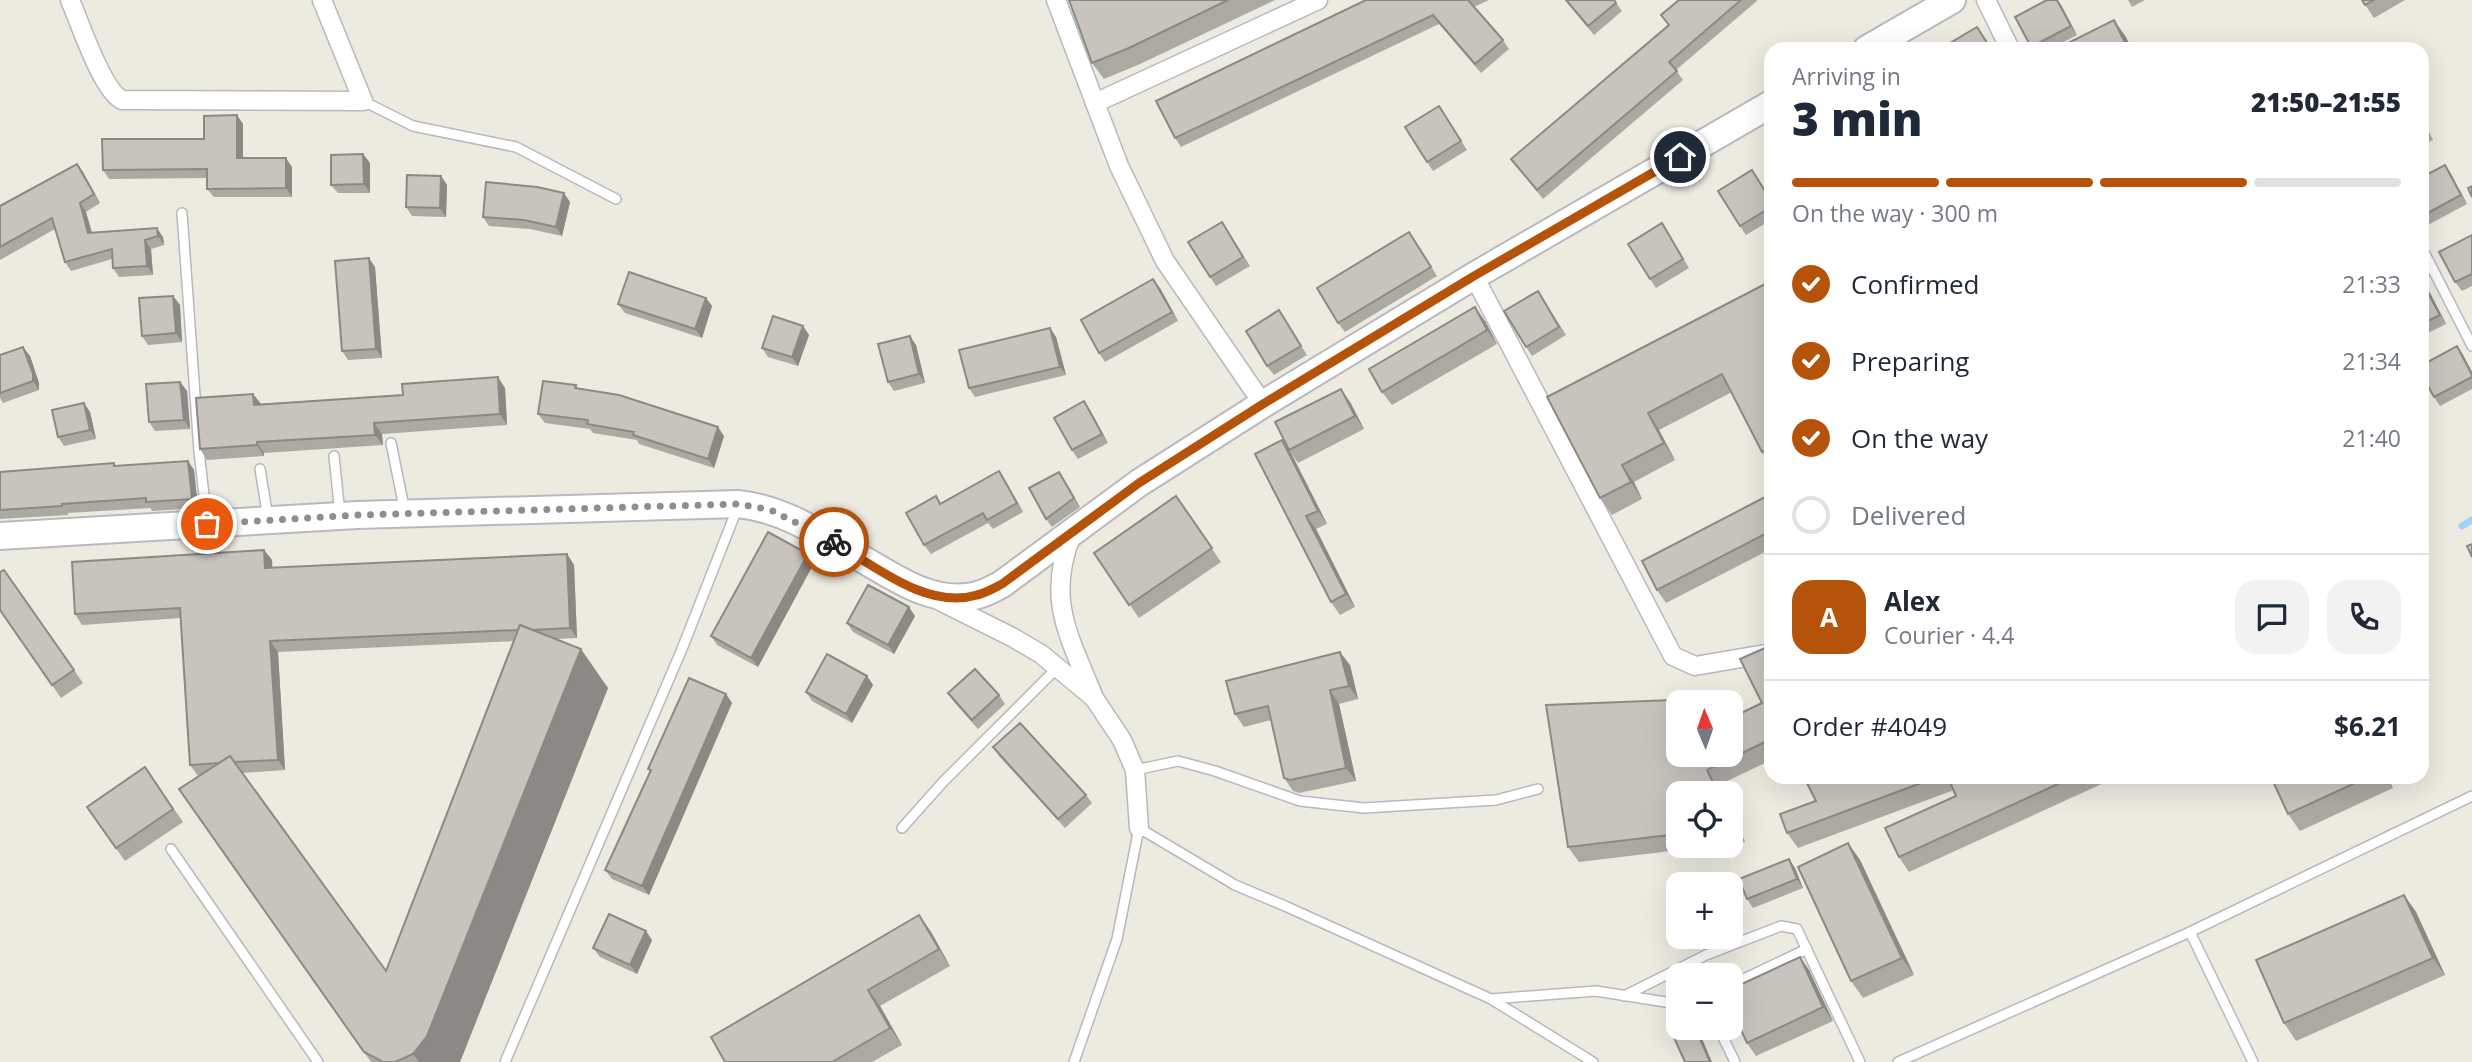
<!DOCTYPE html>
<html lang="en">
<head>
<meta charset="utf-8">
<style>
  body { margin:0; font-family:"Open Sans",sans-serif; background:#f2f2f3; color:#1f2937; height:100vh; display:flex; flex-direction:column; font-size:26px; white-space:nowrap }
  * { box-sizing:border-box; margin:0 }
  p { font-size:23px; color:#747a83 }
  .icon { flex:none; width:38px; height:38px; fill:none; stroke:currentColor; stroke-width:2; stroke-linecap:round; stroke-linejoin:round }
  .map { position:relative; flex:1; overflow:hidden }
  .panel { position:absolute; left:1764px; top:42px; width:665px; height:742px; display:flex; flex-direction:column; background:#fff; border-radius:21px; box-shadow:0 7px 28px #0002 }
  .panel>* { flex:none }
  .needle { width:46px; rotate:358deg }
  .fabs { position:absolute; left:1666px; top:690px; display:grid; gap:14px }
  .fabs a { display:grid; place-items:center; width:77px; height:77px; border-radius:14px; background:#fff; box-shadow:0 7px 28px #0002; font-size:35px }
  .pin { position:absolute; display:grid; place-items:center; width:60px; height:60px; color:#fff; margin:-30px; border:4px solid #fff; border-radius:50%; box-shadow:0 2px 7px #0007 }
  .courier { position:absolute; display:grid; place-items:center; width:70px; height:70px; margin:-35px; border:5px solid #b45309; border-radius:50%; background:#fff; color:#222; box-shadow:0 2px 9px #0007 }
  .overview em { font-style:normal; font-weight:800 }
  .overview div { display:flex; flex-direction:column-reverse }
  .overview { display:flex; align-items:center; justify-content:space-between; height:119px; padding:0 28px }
  h1 { font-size:46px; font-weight:800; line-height:52px }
  .bar { display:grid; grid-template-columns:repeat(4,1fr); gap:10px 7px; align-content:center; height:84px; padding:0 28px }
  .bar i { height:9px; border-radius:5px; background:#e0e1e3 }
  .bar .current { background:#b45309 }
  .bar p { grid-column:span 4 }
  .line { display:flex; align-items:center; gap:18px; padding:0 28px; border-top:2px solid #e0e1e3 }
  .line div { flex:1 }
  .round { display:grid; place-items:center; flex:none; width:74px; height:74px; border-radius:21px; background:#f2f2f3 }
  ol { padding:0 28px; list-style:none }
  li { display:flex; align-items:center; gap:21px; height:77px }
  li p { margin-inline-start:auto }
  li .icon { padding:7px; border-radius:50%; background:#b45309; color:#fff; stroke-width:4 }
  li:last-child { color:#747a83 }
  li i { width:38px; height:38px; border:4px solid #e0e1e3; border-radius:50% }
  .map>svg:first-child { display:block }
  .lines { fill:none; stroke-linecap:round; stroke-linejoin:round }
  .stream { stroke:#9ed2ff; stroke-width:7 }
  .lane-casing { stroke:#b6b9be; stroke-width:12 }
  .street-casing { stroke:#b6b9be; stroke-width:21 }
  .secondary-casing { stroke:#b6bac0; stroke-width:30 }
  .lane { stroke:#fff; stroke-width:9 }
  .street { stroke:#fff; stroke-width:18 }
  .secondary { stroke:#fff; stroke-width:26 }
  .wall { fill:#aca9a3; fill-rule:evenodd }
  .shaded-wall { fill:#8c8984 }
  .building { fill:#c8c4bd; stroke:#8c8984; stroke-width:2 }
  .done { stroke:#8d8e8e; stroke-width:7; stroke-dasharray:0 12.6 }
  .route { stroke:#b45309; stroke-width:9 }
</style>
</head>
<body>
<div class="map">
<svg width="2472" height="1062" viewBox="0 0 2472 1062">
  <rect width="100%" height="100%" fill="#edeae0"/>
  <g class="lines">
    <path class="stream" d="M2462,526L2472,520"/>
    <defs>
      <g id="lane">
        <path d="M363,101L413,126L516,147L616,199"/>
        <path d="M182,213L199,451L207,522"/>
        <path d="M2422,248L2472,346"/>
        <path d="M391,443L405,512"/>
        <path d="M334,456L340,514"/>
        <path d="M260,469L268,518"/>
        <path d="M1135,770L1178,761L1215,771L1300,801L1364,808L1496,800L1538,789"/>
        <path d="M902,828L943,782L1057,668"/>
        <path d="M171,849L318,1062"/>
        <path d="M2190,932L2253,1062"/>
        <path d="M1731,985L1807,949"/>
        <path d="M1624,996L1706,955L1781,926L1797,929L1860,1062"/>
        <path d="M1491,999L1596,991L1678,1004"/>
        <path d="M1718,1027L1735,1062"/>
        <path d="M505,1062L682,649L737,509"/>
        <path d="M1074,1062L1117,939L1139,828L1235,885L1285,906L1491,999L1593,1062"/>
        <path d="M1898,1062L2190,932L2472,796"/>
      </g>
      <g id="street">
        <path d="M70,0C80,23 102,90 122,100L363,101L322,0"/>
        <path d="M1056,0L1119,166L1165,261L1263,404"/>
        <path d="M1986,0L2010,49"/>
        <path d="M1095,103L1318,0"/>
        <path d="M1474,276L1673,656L1695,666L1771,653"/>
        <path d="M938,600L1012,637L1041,654L1094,698C1070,637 1045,600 1072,534"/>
        <path d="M1094,698L1122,740L1135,770L1139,828"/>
      </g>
      <g id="secondary">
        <path d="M1867,49L1952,0"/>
        <path d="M0,536L357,515L738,504C789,509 832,542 876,567C903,583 933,601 967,597C980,596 991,590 1002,584L1139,483L1263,404L1474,276L1771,104"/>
      </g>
    </defs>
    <use href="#lane" class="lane-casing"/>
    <use href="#street" class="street-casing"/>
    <use href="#secondary" class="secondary-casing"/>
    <use href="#lane" class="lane"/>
    <use href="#street" class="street"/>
    <use href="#secondary" class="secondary"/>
  </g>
  <g class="wall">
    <path d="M1069,0H1275L1140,64L1104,79L1092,63Z"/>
    <path d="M1366,0H1489L1474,7L1503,40L1509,49L1481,73L1439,24L1181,147L1175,138Z"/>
    <path d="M1565,0H1614L1622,11L1594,35Z"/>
    <path d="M1679,0H1758L1676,70L1683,80L1543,199L1511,159L1668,25L1661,15Z"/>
    <path d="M2128,0H2145L2132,7Z"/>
    <path d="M2362,0H2405L2374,18Z"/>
    <path d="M2061,5L2077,35L2050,49H2033L2031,47Z"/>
    <path d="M1439,106L1467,150L1433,171L1427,162Z"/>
    <path d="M2422,119L2433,140L2422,146Z"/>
    <path d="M243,124V158L292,167V197H214L207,189V178L109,179L103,170L204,139Z"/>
    <path d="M363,154L370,163V193H338L331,185Z"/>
    <path d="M77,164L100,203L86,212L92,232L163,237L164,245L151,249L153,275L119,277L113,268L112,259L71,271L65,262L55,229L0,260V206Z"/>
    <path d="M2445,165L2451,174L2467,204L2428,225L2422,217V177Z"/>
    <path d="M441,176L447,185L446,217L412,216L406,207Z"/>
    <path d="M1758,179L1771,200V220L1746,235L1740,226Z"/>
    <path d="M570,202L562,236L530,229L489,226L483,217Z"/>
    <path d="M1222,222L1250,266L1216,286L1210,277Z"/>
    <path d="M1662,223L1689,268L1656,288L1650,279Z"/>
    <path d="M1409,232L1437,276L1345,332L1338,323Z"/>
    <path d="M2472,235V286L2462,291L2455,282Z"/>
    <path d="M375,267L382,358L348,360L342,351Z"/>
    <path d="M1771,281V465L1762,452L1732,392L1659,430L1675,460L1634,482L1642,499L1612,515L1600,498L1547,397Z"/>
    <path d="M2422,285L2430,293L2446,324L2422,336Z"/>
    <path d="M1160,288L1178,321L1105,362L1099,353Z"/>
    <path d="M173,296L180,305L182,342L148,345L142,336Z"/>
    <path d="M706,298L712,306L702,338L625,313L618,304Z"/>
    <path d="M1544,300L1566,335L1532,356L1526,347Z"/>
    <path d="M1279,310L1307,355L1274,375L1267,366Z"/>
    <path d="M1485,321L1497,344L1392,405L1382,392Z"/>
    <path d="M803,326L809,335L798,366L768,357L762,348Z"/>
    <path d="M1050,328L1056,337L1066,375L975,397L969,388Z"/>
    <path d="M916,345L925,383L894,391L888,382Z"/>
    <path d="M2457,346L2463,355L2472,372V389L2440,406L2434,397Z"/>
    <path d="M0,355L30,356L39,383V390L3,403L0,398Z"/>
    <path d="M180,382L187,391L190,429L155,431L149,422Z"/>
    <path d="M576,385L578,388L724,436L714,468L639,444L637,440L593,433L590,429L545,423L538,414Z"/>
    <path d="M505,388L507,425L382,434L383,445L264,453V456L207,460L200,449L253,394L261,404Z"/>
    <path d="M1084,401L1108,443L1078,459L1072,450Z"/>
    <path d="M1350,402L1364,429L1298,463L1289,450Z"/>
    <path d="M84,403L90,412L96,439L64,446L58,437Z"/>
    <path d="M1282,440L1291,453L1327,524L1316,529L1355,607L1340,615L1331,602Z"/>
    <path d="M188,461L194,470L198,508L152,511L150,508L68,513V515L0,519V472L114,463L116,466Z"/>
    <path d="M999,471L1023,512L993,529L988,523L931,554L924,545L936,496L941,503Z"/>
    <path d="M1065,481L1080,507L1052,527L1046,519Z"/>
    <path d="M1771,494V549L1666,603L1657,590Z"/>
    <path d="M1176,496L1221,562L1139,618L1094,553Z"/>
    <path d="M264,550L272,560V568L567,554L574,565L577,638L557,639L608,688L460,1062H371L179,789L200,775L198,776L190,765L181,618L82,625L75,614ZM513,641L386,971L242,773L285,770L278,652Z"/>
    <path d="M814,563L758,667L717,645L711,636Z"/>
    <path d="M4,570L83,683L61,698L0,610Z"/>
    <path d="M915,616L894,654L853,632L847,623Z"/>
    <path d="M1771,652V760L1717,786L1678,793V845H1721L1579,862L1568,847L1672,700L1678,708V754L1762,703Z"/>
    <path d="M1350,665L1358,699L1339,704L1356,781L1299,793L1293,791L1284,778L1271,720L1244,727L1235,714Z"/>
    <path d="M867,676L873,685L852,723L812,701L806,692Z"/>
    <path d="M948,693L999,695L1005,704L978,729L954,702Z"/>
    <path d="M726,694L732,703L649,895L612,879L605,870L650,772L648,769Z"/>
    <path d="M993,747L1086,795L1092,803L1065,828L999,756Z"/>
    <path d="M145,767L183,822L125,861L87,807Z"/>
    <path d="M1804,777H2117L1909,872L1899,857L1956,796L1954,790L1798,848L1787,833L1816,801Z"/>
    <path d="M2271,777H2387L2393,788L2300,831L2288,814Z"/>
    <path d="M1731,813L1745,842L1731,844Z"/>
    <path d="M1848,843L1860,860L1914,975L1863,998L1851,981Z"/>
    <path d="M1795,868L1803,888L1753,908L1747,899Z"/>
    <path d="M2404,895L2416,912L2445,975L2296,1041L2284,1023Z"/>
    <path d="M919,915L931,932L950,966L880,1006L902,1045L872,1062H725Z"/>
    <path d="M652,940L637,974L600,957L593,948Z"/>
    <path d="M1800,957L1809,970L1833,1021L1756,1056L1747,1043Z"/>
  </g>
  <g class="shaded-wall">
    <path d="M2057,0L2061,5L2077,35L2071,26Z"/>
    <path d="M2114,20L2126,37L2132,49H2128Z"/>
    <path d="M237,115L243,124V167L237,158Z"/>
    <path d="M2422,119L2433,140L2422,122Z"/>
    <path d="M363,154L370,163V193L364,184Z"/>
    <path d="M286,158L292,167V197L286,188Z"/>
    <path d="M77,164L83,172L100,203L94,194Z"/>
    <path d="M2445,165L2451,174L2467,204L2461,195Z"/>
    <path d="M441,176L447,185L446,217L440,208Z"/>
    <path d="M564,193L570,202L562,236L556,227Z"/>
    <path d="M80,203L86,212L94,242L88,233Z"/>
    <path d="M157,228L163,237L164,245L158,236Z"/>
    <path d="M145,240L151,249L153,275L147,266Z"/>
    <path d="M369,258L375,267L382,358L376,349Z"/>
    <path d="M1153,279L1160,288L1178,321L1172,312Z"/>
    <path d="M2423,284L2430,293L2446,324L2440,315Z"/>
    <path d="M173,296L180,305L182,342L176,333Z"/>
    <path d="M706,298L712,306L702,338L695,329Z"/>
    <path d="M1475,307L1485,321L1497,344L1487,330Z"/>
    <path d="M803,326L809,335L798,366L792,357Z"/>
    <path d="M1050,328L1056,337L1066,375L1060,367Z"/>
    <path d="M910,336L916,345L925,383L919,374Z"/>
    <path d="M2457,346L2463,355L2472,372V375Z"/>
    <path d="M23,347L30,356L39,383V390L33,381Z"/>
    <path d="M498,377L505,388L507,425L500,414Z"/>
    <path d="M180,382L187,391L190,429L184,420Z"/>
    <path d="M1341,389L1350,402L1364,429L1355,416Z"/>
    <path d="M253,394L261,404L254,405Z"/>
    <path d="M1084,401L1090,410L1108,443L1102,434Z"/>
    <path d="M84,403L90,412L96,439L90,430Z"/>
    <path d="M1648,413L1659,430L1675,460L1664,443Z"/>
    <path d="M374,423L382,434L383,445L375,435Z"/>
    <path d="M718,427L724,436L714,468L708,459Z"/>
    <path d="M1282,440L1291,453L1327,524L1318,511Z"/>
    <path d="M257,442L264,453V456L257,445Z"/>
    <path d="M188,461L194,470L198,508L192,499Z"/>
    <path d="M1622,465L1634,482L1642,499L1631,482Z"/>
    <path d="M999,471L1005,480L1023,512L1017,503Z"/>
    <path d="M1059,472L1065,481L1080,507L1074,498Z"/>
    <path d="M1306,516L1316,529L1355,607L1346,594Z"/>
    <path d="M264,550L272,560L273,578L265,568Z"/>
    <path d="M567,554L574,565L577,638L570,628Z"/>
    <path d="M808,554L814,563L758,667L751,658Z"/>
    <path d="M909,607L915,616L894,654L888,645Z"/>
    <path d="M270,641L278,652L285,770L278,760Z"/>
    <path d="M581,649L608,688L460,1062H419L413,1054Z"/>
    <path d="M1340,652L1350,665L1358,699L1349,686Z"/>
    <path d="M867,676L873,685L852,723L846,714Z"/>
    <path d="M1330,690L1339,704L1356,781L1346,768Z"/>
    <path d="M726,694L732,703L649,895L642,886Z"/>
    <path d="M1707,770L1717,786L1721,793H1718Z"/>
    <path d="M2385,777H2387L2393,788Z"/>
    <path d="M1731,813L1745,842L1734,827L1731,820Z"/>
    <path d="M1848,843L1860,860L1914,975L1902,958Z"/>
    <path d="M1789,859L1795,868L1803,888L1797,879Z"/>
    <path d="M2404,895L2416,912L2445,975L2433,958Z"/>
    <path d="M919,915L931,932L950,966L939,949Z"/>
    <path d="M646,931L652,940L637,974L630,965Z"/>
    <path d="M1800,957L1809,970L1833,1021L1823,1007Z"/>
    <path d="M868,990L880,1006L902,1045L890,1028Z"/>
    <path d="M1695,1027H1697L1712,1062H1710Z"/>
  </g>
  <g class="building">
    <path d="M1069,0H1228L1129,48L1092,63Z"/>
    <path d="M1366,0H1468L1503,40L1475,64L1433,15L1175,138L1156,101Z"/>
    <path d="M1566,0H1614L1616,3L1588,26Z"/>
    <path d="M1679,0H1741L1669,62L1677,71L1537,190L1511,159L1669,25L1661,15Z"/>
    <path d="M2047,0H2057L2071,26L2031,47L2015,17Z"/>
    <path d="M2362,0H2374L2365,5Z"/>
    <path d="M2114,20L2128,49H2067L2064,45Z"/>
    <path d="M1977,27L1991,49H1940Z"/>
    <path d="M1439,106L1461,141L1427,162L1405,127Z"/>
    <path d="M237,115V158H286V188L207,189V169L103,170L102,139H204V116Z"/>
    <path d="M2422,122L2427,131L2422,134Z"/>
    <path d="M363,154L364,184L331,185V155Z"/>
    <path d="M77,164L94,194L80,203L88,233L157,228L158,236L145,240L147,266L113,268L112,249L65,262L52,218L0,247V206Z"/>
    <path d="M2445,165L2461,195L2422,216V177Z"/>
    <path d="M1752,170L1771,201V207L1740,226L1718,191Z"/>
    <path d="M407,175L441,176L440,208L406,207Z"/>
    <path d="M486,182L537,187L564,193L556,227L524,220L483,217Z"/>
    <path d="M2472,186V197L2468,188Z"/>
    <path d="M1222,222L1243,257L1210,277L1188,242Z"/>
    <path d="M1662,223L1683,259L1650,279L1628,244Z"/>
    <path d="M1409,232L1431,267L1338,323L1317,288Z"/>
    <path d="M2472,235V274L2455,282L2439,252Z"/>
    <path d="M369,258L376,349L342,351L335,261Z"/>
    <path d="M629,272L706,298L695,329L618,304Z"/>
    <path d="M1153,279L1172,312L1099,353L1081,320Z"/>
    <path d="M1771,281V448L1762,452L1722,374L1648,413L1664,443L1622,465L1631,482L1600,498L1547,397Z"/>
    <path d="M2423,284L2440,315L2422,324V285Z"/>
    <path d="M1538,291L1559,327L1526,347L1504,311Z"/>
    <path d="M173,296L176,333L142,336L139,298Z"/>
    <path d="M1475,307L1487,330L1382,392L1369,369Z"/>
    <path d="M1279,310L1301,346L1267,366L1246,331Z"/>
    <path d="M773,316L803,326L792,357L762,348Z"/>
    <path d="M1050,328L1060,367L969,388L959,350Z"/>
    <path d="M910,336L919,374L888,382L878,344Z"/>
    <path d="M2457,346L2472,375V377L2434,397L2422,375V365Z"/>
    <path d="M23,347L33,374V381L0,393V355Z"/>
    <path d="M498,377L500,414L374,423L375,435L257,442V445L200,449L196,398L253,394L254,405L403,395L402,384Z"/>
    <path d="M543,381L576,385L575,388L619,395L718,427L708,459L633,435L634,432L587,424L588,420L538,414Z"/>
    <path d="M180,382L184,420L149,422L146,384Z"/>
    <path d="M1341,389L1355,416L1289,450L1275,422Z"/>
    <path d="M1084,401L1102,434L1072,450L1054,418Z"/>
    <path d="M84,403L90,430L58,437L52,410Z"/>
    <path d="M1282,440L1318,511L1306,516L1346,594L1331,602L1255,454Z"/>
    <path d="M188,461L192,499L146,502V498L62,504V506L0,510V472L114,463V466Z"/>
    <path d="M999,471L1017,503L987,520L983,513L924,545L906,513L936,496L940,504Z"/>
    <path d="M1059,472L1074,498L1046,519L1029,488Z"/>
    <path d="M1771,494V531L1657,590L1642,561Z"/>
    <path d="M1176,496L1212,548L1129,605L1094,553Z"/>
    <path d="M768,532L808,554L751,658L711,636Z"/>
    <path d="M2472,544V557L2467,546Z"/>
    <path d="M264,550L265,568L567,554L570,628L533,630L520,625L518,630L270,641L278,760L234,762L230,756L219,763L190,765L180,608L75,614L72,562Z"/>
    <path d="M4,570L74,670L52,685L0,610V572Z"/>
    <path d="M868,585L909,607L888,645L847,623Z"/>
    <path d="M520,625L581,649L427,1036L413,1054L395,1062H383L364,1052L179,789L230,756L386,971Z"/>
    <path d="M1767,647L1771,655V739L1707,770L1718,793H1678V834L1568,847L1546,705L1672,700L1678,712V754H1731V718L1762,703L1740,659Z"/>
    <path d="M1340,652L1349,686L1330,690L1346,768L1290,780L1284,778L1268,706L1235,714L1226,681Z"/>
    <path d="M827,654L867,676L846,714L806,692Z"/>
    <path d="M975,669L999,695L972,720L948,693Z"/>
    <path d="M689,678L726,694L642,886L605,870L651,770L648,769Z"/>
    <path d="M1020,723L1086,795L1058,819L993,747Z"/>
    <path d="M145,767L173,809L116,848L87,807Z"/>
    <path d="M1804,777H1937L1787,833L1780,814L1816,801Z"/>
    <path d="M1948,777H2073L1899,857L1885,828L1956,796Z"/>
    <path d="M2271,777H2368L2288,814Z"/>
    <path d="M1848,843L1902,958L1851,981L1798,867Z"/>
    <path d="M1789,859L1797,879L1747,899L1739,879Z"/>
    <path d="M2404,895L2433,958L2284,1023L2256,960Z"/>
    <path d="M609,914L646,931L630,965L593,948Z"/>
    <path d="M919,915L939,949L868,990L890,1028L832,1062H725L711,1037Z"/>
    <path d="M1800,957L1823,1007L1747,1043L1731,1008V989Z"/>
    <path d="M1678,1018V1027H1695L1710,1062H1685L1667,1022Z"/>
  </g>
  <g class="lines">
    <path class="done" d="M207,524L358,515L738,504L771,510L834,542"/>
    <path class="route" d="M834,542C875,566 927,610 977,595C986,593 994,588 1002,584L1139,483L1263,404L1474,276L1680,157"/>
  </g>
</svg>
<div class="fabs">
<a><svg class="needle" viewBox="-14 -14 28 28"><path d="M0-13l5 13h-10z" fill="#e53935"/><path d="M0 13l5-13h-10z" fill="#747a83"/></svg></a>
<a><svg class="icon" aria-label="locate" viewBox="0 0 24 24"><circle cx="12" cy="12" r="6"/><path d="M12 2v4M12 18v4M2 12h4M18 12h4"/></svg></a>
<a>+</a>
<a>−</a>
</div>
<div class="pin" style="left:207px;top:524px;background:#ea580c"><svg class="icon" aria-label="bag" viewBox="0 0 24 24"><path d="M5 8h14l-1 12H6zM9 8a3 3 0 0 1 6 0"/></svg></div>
<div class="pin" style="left:1680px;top:157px;background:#1f2937"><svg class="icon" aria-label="home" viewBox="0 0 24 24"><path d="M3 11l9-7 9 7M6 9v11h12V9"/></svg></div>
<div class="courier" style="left:834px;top:542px"><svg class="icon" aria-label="bike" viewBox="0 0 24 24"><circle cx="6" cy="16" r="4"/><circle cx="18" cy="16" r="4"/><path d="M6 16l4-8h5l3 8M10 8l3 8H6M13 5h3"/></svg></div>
<section class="panel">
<div class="overview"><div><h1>3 min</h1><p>Arriving in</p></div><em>21:50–21:55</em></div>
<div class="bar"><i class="current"></i><i class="current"></i><i class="current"></i><i></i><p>On the way · 300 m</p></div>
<ol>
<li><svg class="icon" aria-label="check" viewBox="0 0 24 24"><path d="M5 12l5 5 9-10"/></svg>Confirmed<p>21:33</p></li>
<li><svg class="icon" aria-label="check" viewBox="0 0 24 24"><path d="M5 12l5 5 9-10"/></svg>Preparing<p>21:34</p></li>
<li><svg class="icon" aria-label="check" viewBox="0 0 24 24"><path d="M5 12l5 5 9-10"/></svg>On the way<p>21:40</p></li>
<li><i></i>Delivered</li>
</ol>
<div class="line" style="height:126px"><b class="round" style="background:#b45309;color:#fff">A</b><div><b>Alex</b><p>Courier · 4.4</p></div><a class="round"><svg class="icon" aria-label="chat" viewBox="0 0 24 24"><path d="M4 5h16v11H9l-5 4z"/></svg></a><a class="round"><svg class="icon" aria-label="phone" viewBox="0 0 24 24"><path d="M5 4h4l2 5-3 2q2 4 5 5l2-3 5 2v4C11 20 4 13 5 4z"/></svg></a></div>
<div class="line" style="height:91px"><div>Order #4049</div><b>$6.21</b></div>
</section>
</div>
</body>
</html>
